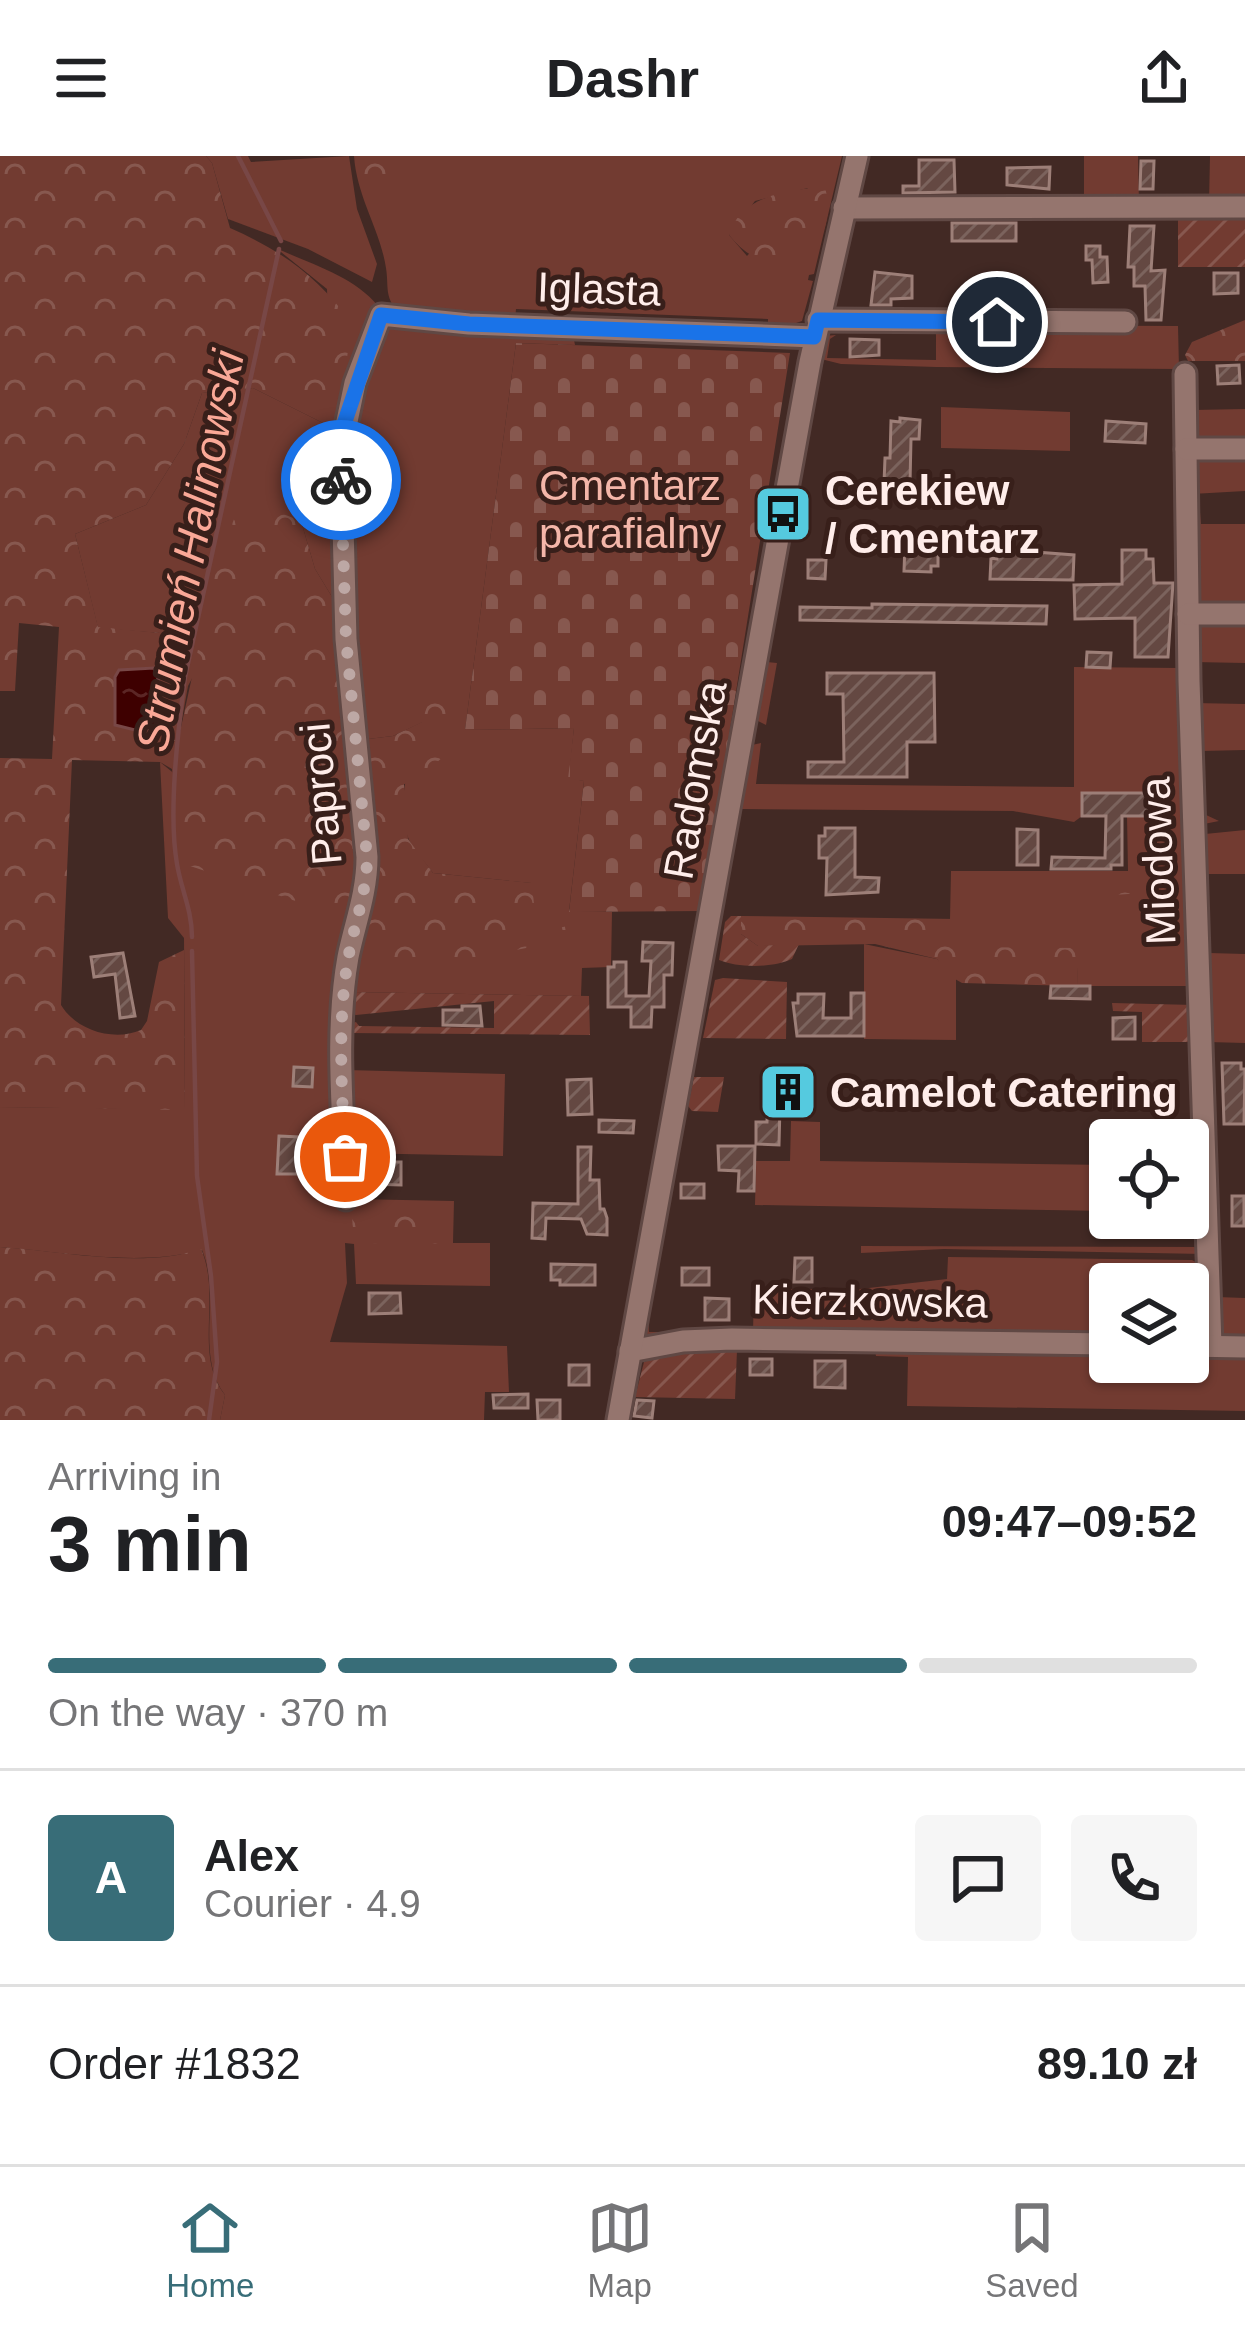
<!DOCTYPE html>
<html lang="en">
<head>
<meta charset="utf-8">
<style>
  body { margin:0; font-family:Helvetica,sans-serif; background:#f6f6f6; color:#202124; height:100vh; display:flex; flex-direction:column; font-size:45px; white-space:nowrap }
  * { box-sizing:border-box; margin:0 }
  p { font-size:39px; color:#757577 }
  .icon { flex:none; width:66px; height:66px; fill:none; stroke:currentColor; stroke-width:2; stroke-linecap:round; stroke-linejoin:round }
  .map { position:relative; height:1264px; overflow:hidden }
  .panel { display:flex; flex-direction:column; background:#fff; flex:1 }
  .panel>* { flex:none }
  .buttons { position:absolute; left:1089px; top:963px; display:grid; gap:24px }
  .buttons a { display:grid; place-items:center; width:120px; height:120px; border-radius:12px; background:#fff; box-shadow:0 3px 9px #0004; font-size:60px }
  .pin { position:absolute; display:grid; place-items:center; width:102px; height:102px; color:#fff; margin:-51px; border:6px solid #fff; border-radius:50%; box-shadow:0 3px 12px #0007 }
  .courier { position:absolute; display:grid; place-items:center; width:120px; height:120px; margin:-60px; border:9px solid #1a73e8; border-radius:50%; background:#fff; color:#222; box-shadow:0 3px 15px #0007 }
  .summary em { font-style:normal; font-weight:700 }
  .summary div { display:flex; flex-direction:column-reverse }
  .summary { display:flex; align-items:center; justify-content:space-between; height:204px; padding:0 48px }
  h1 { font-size:78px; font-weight:700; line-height:90px }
  .bar { display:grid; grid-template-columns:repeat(4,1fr); gap:18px 12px; align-content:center; height:144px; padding:0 48px }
  .bar i { height:15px; border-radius:9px; background:#e0e0e0 }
  .bar .on { background:#386d78 }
  .bar p { grid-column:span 4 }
  .line { display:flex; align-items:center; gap:30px; padding:0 48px; border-top:3px solid #e0e0e0 }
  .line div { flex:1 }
  .round { display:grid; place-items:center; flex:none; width:126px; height:126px; border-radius:12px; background:#f6f6f6 }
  header { display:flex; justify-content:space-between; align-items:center; height:156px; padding:0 48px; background:#fff; font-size:54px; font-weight:700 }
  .menu { display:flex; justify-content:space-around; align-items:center; height:168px; border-top:3px solid #e0e0e0; background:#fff; font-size:33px; color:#757577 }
  .menu a { display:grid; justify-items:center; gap:6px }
  .menu .on { color:#386d78 }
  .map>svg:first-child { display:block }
  .green { fill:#723b31; fill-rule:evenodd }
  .forest { fill:url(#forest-crowns) }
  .cemetery { fill:url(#cemetery-stones) }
  .garden { fill:url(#garden-furrows) }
  .water { fill:url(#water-ripples); stroke:#784746; stroke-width:3 }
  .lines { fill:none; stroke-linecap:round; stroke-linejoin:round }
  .stream { stroke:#784746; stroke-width:4.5 }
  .building { fill:url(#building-hatch); stroke:#9d7f78; stroke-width:3 }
  .minor-casing { stroke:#604844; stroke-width:27 }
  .minor { stroke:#95756e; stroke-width:21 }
  .done { stroke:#bda8a5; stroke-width:12; stroke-dasharray:0 21.6 }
  .route { stroke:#1a73e8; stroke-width:15 }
  .labels { text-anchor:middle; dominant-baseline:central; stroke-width:10; stroke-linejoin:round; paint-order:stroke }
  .street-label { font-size:42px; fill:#ffedea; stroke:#381f1a }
  .park-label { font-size:42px; fill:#f4b6a9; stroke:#381f1a }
  .poi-label { font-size:42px; font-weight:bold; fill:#ffedea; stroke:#381f1a; text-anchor:start }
  .water-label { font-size:45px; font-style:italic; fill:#faa897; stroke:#381f1a }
</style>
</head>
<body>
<header><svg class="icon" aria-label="menu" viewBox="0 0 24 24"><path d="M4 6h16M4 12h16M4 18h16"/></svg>Dashr<svg class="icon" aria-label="share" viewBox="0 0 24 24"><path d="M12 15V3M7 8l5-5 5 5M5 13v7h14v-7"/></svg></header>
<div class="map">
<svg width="1245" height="1264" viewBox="0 0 1245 1264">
  <defs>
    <pattern id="forest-crowns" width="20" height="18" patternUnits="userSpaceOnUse" patternTransform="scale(3)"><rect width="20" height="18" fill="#723b31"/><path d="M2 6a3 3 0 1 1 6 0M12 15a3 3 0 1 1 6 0" fill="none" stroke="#87584f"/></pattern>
    <pattern id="cemetery-stones" width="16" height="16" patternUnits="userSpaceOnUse" patternTransform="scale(3)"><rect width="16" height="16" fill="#723b31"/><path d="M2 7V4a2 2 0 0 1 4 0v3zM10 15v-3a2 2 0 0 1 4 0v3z" fill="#87584f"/></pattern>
    <pattern id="garden-furrows" width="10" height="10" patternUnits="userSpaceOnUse" patternTransform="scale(3)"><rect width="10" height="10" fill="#723b31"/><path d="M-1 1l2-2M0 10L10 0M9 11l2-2" fill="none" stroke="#87584f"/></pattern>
    <pattern id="water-ripples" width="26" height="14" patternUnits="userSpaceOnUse" patternTransform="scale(3)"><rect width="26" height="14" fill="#3e0000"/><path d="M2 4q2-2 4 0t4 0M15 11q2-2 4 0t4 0" fill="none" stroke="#5b2625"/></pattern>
    <pattern id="building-hatch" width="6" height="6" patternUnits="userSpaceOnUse" patternTransform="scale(3)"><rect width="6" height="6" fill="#644842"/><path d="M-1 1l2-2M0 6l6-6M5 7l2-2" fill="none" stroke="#7b635d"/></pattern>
  </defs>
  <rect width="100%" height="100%" fill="#422924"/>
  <g class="green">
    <path d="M206,0H248L251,6L349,0L357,53L377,108L372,126L308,93L228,63L212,7Z"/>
    <path d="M354,0H842L814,118L809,119L808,124L813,125L802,165L793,168V175L768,174V163L516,153L515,164L398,156C384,140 389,131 386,112C380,73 357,42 354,0ZM808,32L747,100L729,79L755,45Z"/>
    <path d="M1084,0H1138L1139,48H1084Z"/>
    <path d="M1210,0H1245V47H1209Z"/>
    <path d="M276,92C310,108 354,120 378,150L338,269L340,454L315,413L301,365L278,359L188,530L178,585L160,580V477L98,472L75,378L146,349L184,288L202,237L253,232L331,271L327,133Z"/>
    <path d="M386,169L515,173L516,181L574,184L575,189L516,187L465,574L574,572L569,622L584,625L569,755L612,756L611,811L582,812L581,840L349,836L361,771L531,727L433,717C426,707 414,695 409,684C393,646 412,602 423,566L393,580L360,584L344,300L349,261Z"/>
    <path d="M936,169L1178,170L1179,213L936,211L841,208L821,203L825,180L836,179L830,183L827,202L936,204Z"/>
    <path d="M941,251L1070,256V295L941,292Z"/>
    <path d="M1245,253V287L1192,286L1193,254Z"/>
    <path d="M1191,300H1245V335L1192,338Z"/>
    <path d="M1200,356L1201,368H1245V452H1198L1192,358Z"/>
    <path d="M1245,462V507L1193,506L1196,466Z"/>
    <path d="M767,506L777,507L766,569L756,564Z"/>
    <path d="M1074,511L1180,512L1192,830H1078L1076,792H956V763H950L951,715H1128L1127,660L1083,638L1082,660L1074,666L1013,655L741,653L752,589L761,587L756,628L1074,631Z"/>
    <path d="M1194,547L1245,548V594L1201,595L1204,658L1219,665L1204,668L1200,665Z"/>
    <path d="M160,606L353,764L345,790L336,796V803L345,804L346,914L505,918L503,1000L351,997L353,1043L454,1045L453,1087H490V1130L356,1128L354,1088L345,1087L347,1127L330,1186L507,1190L509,1236H485L484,1264H220L225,1239C194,1198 222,1141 202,1094C138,1111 66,1096 0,1091V951L185,953L184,782L168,762Z"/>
    <path d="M1245,674V718H1206V741L1205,678Z"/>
    <path d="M864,788L937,803L956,823V884L864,883Z"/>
    <path d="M1209,797L1245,798V887L1208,886Z"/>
    <path d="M791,965L820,966V1005L1110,1009V1055L755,1049L756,1005H790Z"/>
    <path d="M861,1090L1204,1091V1098L944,1093L861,1097Z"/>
    <path d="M948,1101L1192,1104L1203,1110L1201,1181L1188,1185V1128H1110V1184L644,1182L648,1158L649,1176H753L754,1133H860L947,1123Z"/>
    <path d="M1217,1141L1245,1142V1187L1217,1181Z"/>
    <path d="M875,1195H1110V1206H1188V1196L1245,1197V1255L907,1250L908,1201L876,1200Z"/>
  </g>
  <g class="forest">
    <path d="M0,0H206L212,7L230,72C282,95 319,121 351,167L344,229L331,271L253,232L202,237L184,288L146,349L75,378L98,471L160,477V579L178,585L216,411L242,342L301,365L315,413L340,454L360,584L393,580L422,566L430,541L454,547C454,564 456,583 446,597C437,609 427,610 420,626L404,628L408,683L433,717L532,727L536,770L526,792C476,802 415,814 366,796L361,771L353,764L181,707L172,613L160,606L72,604L61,849C76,874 113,886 141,874L147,865L159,806L184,794L185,954L0,951V602L52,603L59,471L19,467L15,535H0Z"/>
    <path d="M360,0H410L409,5L390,19L380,41L368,46Z"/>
    <path d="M825,31C842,99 774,137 729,79C740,40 789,33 825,31Z"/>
    <path d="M1245,164V205H1188L1185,199L1192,186Z"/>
    <path d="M1162,722L1169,724L1172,731L1169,735C1139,736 1092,746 1068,727L1069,724Z"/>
    <path d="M741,760L956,763L957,791L1077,792L1078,830L962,827L948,819L937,803L875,788L758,790L741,778Z"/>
    <path d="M578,768L593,770L592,787H575L551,781L553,773Z"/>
    <path d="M443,1045L444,1088L354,1087L351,1047Z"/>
    <path d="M0,1091C62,1095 143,1113 201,1093C222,1140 193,1198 225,1239L220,1264H0Z"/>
  </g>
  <path class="cemetery" d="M516,187L790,197L701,755L569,756L584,625L568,623L574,572L465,574Z"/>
  <g class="garden">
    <path d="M1245,57V111H1178V58Z"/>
    <path d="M731,760H741V778L758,790L799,788L792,803C773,812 738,812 719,804L725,766Z"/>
    <path d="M723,822L787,826L786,883L703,882L715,824Z"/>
    <path d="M349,836L589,840L590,879L347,877V869L356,866L359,870L494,872V845L356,859L348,856Z"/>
    <path d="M1112,847L1194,849V886H1142V856L1113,855Z"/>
    <path d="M694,921H724L718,956L692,955L688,950Z"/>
    <path d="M677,1194H737L735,1243L635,1241L644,1206Z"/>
  </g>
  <path class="water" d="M154,512L158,523L156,570L139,575L115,569V521L119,514Z"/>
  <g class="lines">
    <g class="stream">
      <path d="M238,0L281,85"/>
      <path d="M192,781C192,754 181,733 177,708C168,657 178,574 185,521L279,93"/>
      <path d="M192,795L197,1020L211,1120L217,1206L209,1264"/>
    </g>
  </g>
  <g class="building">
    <path d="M919,4H954L955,36L903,37V30H919Z"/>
    <path d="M1141,5H1154L1153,33H1140Z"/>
    <path d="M1050,11L1049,33L1007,29V12Z"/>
    <rect x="952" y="67" width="64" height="18"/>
    <path d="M1130,70H1154L1151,115L1165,114L1161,164H1146L1145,130H1134V111H1128Z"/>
    <path d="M1086,90H1100V101H1107L1108,126L1093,127L1092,104H1086Z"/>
    <path d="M875,116L912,120V142L891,143V149H871Z"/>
    <path d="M1214,117H1238V137L1214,138Z"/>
    <path d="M850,183L879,184V199L850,201Z"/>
    <path d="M1239,209L1240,227L1218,228L1217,210Z"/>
    <path d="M900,262L920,264L919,283H911L910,327H884L885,302H890L891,265L900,266Z"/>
    <path d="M1106,265L1146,268L1145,287L1105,285Z"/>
    <path d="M905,388L931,389V397L938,398V410H931V416L904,415Z"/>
    <path d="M998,393L1074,399L1073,424L990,423L991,402L997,403Z"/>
    <path d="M1122,394H1146V403H1153L1154,427H1173L1168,501H1135V462L1075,463L1074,429L1122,428Z"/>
    <path d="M808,404H826L825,423L808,422Z"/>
    <path d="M872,448L1047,450L1046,468L800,464V451L872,452Z"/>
    <path d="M1087,496L1111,497L1110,512L1086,511Z"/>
    <path d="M827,517H934L935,586H907V621H808V606H844L843,538H827Z"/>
    <path d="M1082,637H1148V660H1122V709H1111V713H1051L1052,701L1105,702L1106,660H1082Z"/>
    <path d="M825,672H855V721L879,722L878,736L826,739L827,702H819V680H825Z"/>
    <path d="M1017,673L1038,674V709H1017Z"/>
    <path d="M643,786L673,787L672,819H664V851H652L651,871H631V851H608V811H614V806H626V840H649L651,805H642Z"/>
    <path d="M123,797L135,860L120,862L115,818L94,821L91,801Z"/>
    <path d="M1051,830H1090V843L1050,842Z"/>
    <path d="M851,837H864V880H797L793,847H798V838H824L823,862H851Z"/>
    <path d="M462,850H480L482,870L443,869V854H462Z"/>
    <path d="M1135,861V883H1113V862Z"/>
    <path d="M1222,907H1241V913H1245L1244,968H1224Z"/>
    <path d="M294,911L313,912L312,931L293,930Z"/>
    <path d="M591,923L592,958L568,959L567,924Z"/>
    <path d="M768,928H808V951L780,950L779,989L756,988V966H767Z"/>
    <path d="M599,964L634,965L633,977L599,976Z"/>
    <path d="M279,980L299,981L297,1018H277Z"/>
    <path d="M718,990H755L754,1035H738L739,1015L719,1014Z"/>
    <path d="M578,991H591L590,1024H599L600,1053H604L607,1062V1079L587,1078L581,1063L546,1062L545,1083L532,1082L533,1047L578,1048Z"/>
    <path d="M385,1006H401V1029L365,1028V1010H386Z"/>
    <rect x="681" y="1028" width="23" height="14"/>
    <rect x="1232" y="1040" width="12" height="30"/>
    <path d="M795,1102H812V1126H794Z"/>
    <path d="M551,1108L595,1109V1129H560V1124H551Z"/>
    <rect x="682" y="1112" width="27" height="17"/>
    <path d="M369,1137H400L401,1157L369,1158Z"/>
    <path d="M705,1142L729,1143V1164H705Z"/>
    <rect x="750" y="1203" width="22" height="16"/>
    <path d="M815,1205H845V1232L815,1231Z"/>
    <rect x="569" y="1209" width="20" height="20"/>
    <path d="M528,1238V1252H494L493,1239Z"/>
    <path d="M537,1244H560V1264H538Z"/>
    <path d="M637,1244L654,1245L652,1262L634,1260Z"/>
  </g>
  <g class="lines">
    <defs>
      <g id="minor">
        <path d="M844,52L1245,51"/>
        <path d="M818,164L1125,166"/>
        <path d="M1185,218L1189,525L1211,1190"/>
        <path d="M1186,293H1245"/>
        <path d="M1188,458H1245"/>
        <path d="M346,1043C344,963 334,880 348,801C355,767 367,737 367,701L346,483L341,294L355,227L381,159L469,168L815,181"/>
        <path d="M1188,1190L1245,1191"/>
        <path d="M630,1195L683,1185L732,1183L1110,1188"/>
        <path d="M618,1264L810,206L857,0"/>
      </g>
    </defs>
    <use href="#minor" class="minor-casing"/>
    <use href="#minor" class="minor"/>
  </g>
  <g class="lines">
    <path class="done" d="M341,324L346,483L367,701C367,737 354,768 348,803C337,868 342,935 345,1001"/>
    <path class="route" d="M341,324L342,274L381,159L469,168L814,181L818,164L997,166"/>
  </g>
  <defs>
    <symbol id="bus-square" viewBox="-11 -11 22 22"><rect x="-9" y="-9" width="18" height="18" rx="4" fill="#55cadf" stroke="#381f1a"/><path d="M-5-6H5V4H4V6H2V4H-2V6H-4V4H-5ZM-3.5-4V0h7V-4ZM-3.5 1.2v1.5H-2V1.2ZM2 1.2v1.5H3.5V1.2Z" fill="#111"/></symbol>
    <symbol id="building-square" viewBox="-11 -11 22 22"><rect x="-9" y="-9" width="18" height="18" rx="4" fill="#55cadf" stroke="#381f1a"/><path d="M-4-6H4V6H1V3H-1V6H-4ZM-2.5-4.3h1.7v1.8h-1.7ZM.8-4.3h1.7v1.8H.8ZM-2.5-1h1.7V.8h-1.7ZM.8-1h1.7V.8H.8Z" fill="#111"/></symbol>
  </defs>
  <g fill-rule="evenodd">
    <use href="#bus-square" x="750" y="325" width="66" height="66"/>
    <use href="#building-square" x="755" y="903" width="66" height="66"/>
  </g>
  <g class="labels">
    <g class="street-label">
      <text transform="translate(599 133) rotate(2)">Iglasta</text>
      <text transform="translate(695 624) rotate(-80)">Radomska</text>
      <text transform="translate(321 638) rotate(-95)">Paproci</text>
      <text transform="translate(1158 705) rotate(-92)">Miodowa</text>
      <text transform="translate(870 1145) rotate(1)">Kierzkowska</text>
    </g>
    <g class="park-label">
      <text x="630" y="329">Cmentarz<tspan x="630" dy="48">parafialny</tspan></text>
    </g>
    <g class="poi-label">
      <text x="825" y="334">Cerekiew<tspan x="825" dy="48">/ Cmentarz</tspan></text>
      <text x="830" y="936">Camelot Catering</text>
    </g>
    <g class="water-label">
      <text transform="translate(190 395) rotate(-79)">Strumień Halinowski</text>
    </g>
  </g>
</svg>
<div class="buttons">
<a><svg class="icon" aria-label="locate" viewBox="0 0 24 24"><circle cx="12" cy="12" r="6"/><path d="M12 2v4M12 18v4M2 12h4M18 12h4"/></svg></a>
<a><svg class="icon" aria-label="layers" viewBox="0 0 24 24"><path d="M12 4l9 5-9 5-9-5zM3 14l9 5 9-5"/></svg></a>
</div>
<div class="pin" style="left:345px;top:1001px;background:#ea580c"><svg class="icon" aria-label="bag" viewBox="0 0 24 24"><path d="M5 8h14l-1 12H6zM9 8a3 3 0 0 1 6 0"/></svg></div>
<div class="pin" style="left:997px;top:166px;background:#1f2937"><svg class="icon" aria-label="home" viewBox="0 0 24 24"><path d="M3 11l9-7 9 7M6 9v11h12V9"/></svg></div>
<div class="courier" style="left:341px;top:324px"><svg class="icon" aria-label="bike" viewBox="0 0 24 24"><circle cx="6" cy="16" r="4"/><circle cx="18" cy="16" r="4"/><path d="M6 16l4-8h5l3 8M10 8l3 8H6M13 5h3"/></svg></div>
</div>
<section class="panel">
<div class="summary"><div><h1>3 min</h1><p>Arriving in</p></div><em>09:47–09:52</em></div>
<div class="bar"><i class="on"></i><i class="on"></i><i class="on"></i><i></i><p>On the way · 370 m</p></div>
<div class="line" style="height:216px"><b class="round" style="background:#386d78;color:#fff">A</b><div><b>Alex</b><p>Courier · 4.9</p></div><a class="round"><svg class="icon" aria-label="chat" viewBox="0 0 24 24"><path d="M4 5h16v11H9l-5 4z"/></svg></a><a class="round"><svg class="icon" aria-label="phone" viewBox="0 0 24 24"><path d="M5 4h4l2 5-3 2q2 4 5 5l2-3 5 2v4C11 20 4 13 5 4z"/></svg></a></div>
<div class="line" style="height:156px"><div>Order #1832</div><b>89.10 zł</b></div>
</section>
<nav class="menu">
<a class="on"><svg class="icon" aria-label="home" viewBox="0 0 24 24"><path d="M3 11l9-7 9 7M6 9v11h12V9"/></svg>Home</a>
<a><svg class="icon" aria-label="map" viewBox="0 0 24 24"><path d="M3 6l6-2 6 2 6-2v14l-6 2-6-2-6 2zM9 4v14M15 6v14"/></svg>Map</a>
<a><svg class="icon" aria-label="saved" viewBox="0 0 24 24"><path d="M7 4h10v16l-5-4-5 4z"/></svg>Saved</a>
</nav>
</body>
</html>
